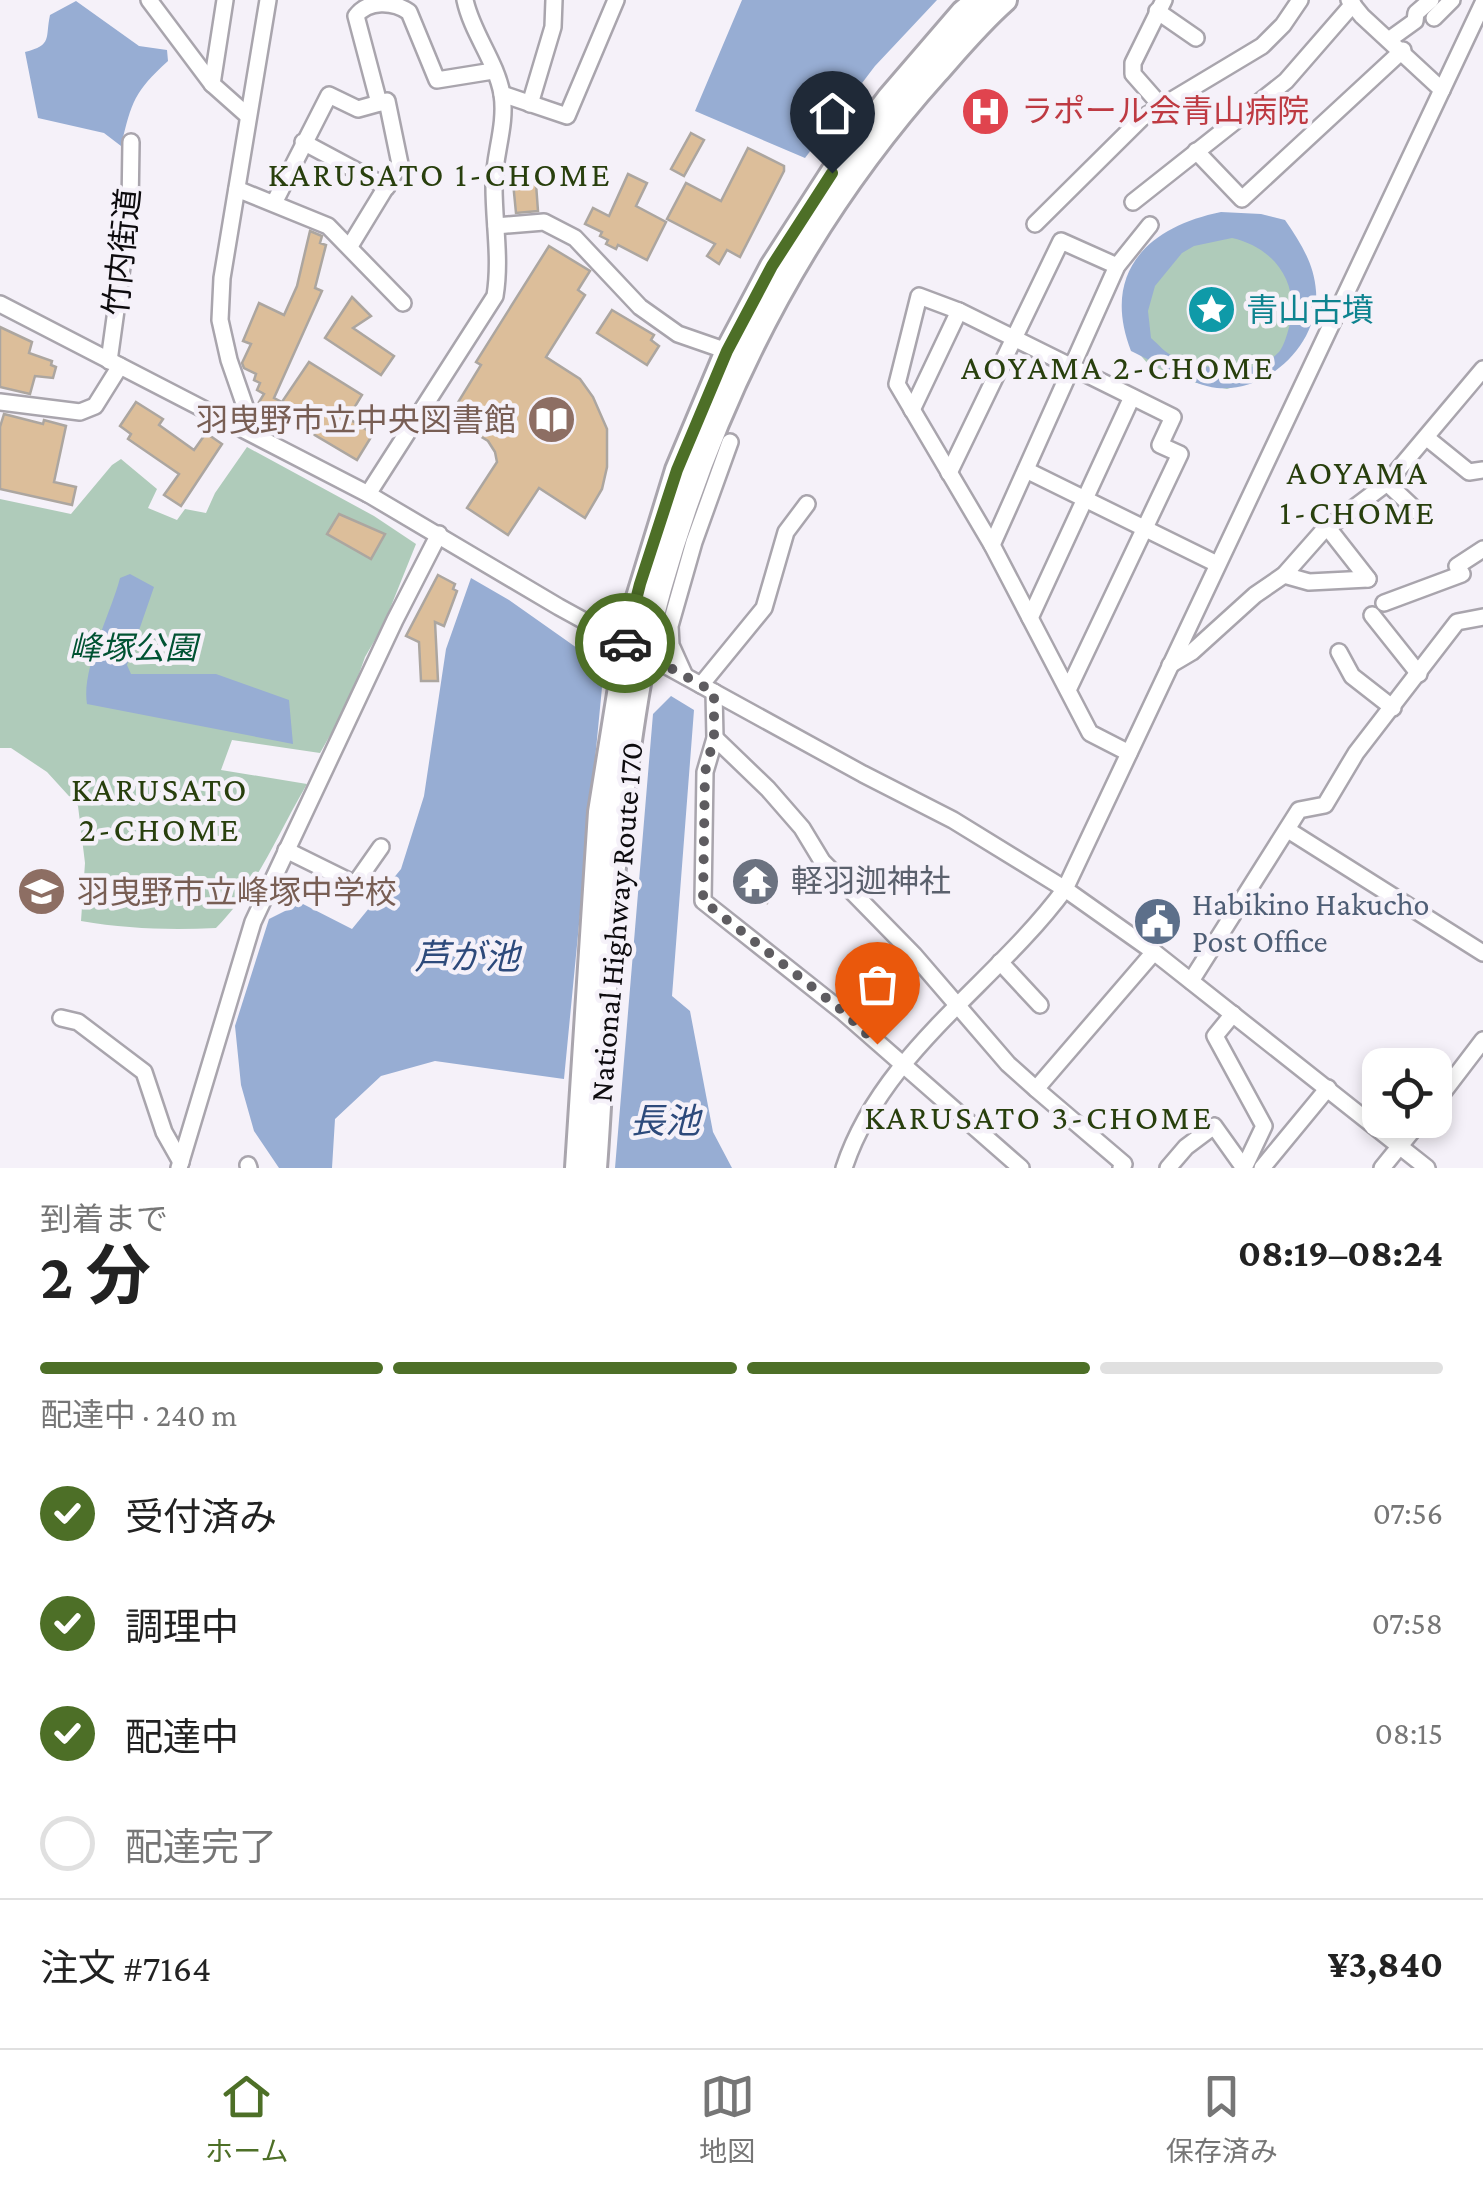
<!DOCTYPE html>
<html lang="ja">
<head>
<meta charset="utf-8">
<style>
  body { margin:0; font-family:"Crimson Pro","Noto Sans JP",serif; background:#f2f2f2; color:#222; height:100vh; display:flex; flex-direction:column; font-size:38px; white-space:nowrap }
  * { box-sizing:border-box; margin:0 }
  p { font-size:32px; color:#767676 }
  .icon { flex:none; width:55px; height:55px; fill:none; stroke:currentColor; stroke-width:2; stroke-linecap:round; stroke-linejoin:round }
  .map { position:relative; height:1168px; overflow:hidden }
  .details { display:flex; flex-direction:column; background:#fff; flex:1 }
  .details>* { flex:none }
  .fabs { position:absolute; left:1362px; top:1048px; display:grid; gap:20px }
  .fabs a { display:grid; place-items:center; width:90px; height:90px; border-radius:20px; background:#fff; box-shadow:0 5px 15px #0003; font-size:50px }
  .pin { position:absolute; display:grid; place-items:center; width:85px; height:85px; color:#fff; margin:-102px -42px; border-radius:50% 50% 50% 0; rotate:-45deg; box-shadow:0 0 10px #0007 }
  .pin .icon { rotate:45deg }
  .courier { position:absolute; display:grid; place-items:center; width:100px; height:100px; margin:-50px; border:8px solid #4d6f27; border-radius:50%; background:#fff; color:#222; box-shadow:0 2px 12px #0007 }
  .summary em { font-style:normal; font-weight:700 }
  .summary div { display:flex; flex-direction:column-reverse }
  .summary { display:flex; align-items:center; justify-content:space-between; height:170px; padding:0 40px }
  h1 { font-size:65px; font-weight:700; line-height:75px }
  .bar { display:grid; grid-template-columns:repeat(4,1fr); gap:15px 10px; align-content:center; height:120px; padding:0 40px }
  .bar i { height:12px; border-radius:8px; background:#e0e0e0 }
  .bar .active { background:#4d6f27 }
  .bar p { grid-column:span 4 }
  .line { display:flex; align-items:center; gap:25px; padding:0 40px; border-top:2px solid #e0e0e0 }
  .line div { flex:1 }
  ol { padding:0 40px; list-style:none }
  li { display:flex; align-items:center; gap:30px; height:110px }
  li p { margin-inline-start:auto }
  li .icon { padding:10px; border-radius:50%; background:#4d6f27; color:#fff; stroke-width:4 }
  li:last-child { color:#767676 }
  li i { width:55px; height:55px; border:5px solid #e0e0e0; border-radius:50% }
  .tabs { display:flex; justify-content:space-around; align-items:center; height:140px; border-top:2px solid #e0e0e0; background:#fff; font-size:28px; color:#767676 }
  .tabs a { display:grid; justify-items:center; gap:5px }
  .tabs .active { color:#4d6f27 }
  .map>svg:first-child { display:block }
  .green { fill:#afcbba }
  .water { fill:#97add3; fill-rule:evenodd }
  .building { fill:#dcbe9a; stroke:#aca6a0; stroke-width:2.5 }
  .lines { fill:none; stroke-linecap:round; stroke-linejoin:round }
  .minor-casing { stroke:#a9a5ad; stroke-width:20 }
  .highway-casing { stroke:#a9a5ad; stroke-width:28 }
  .minor { stroke:#fff; stroke-width:15 }
  .highway { stroke:#fff; stroke-width:22 }
  .done { stroke:#5e5c60; stroke-width:10; stroke-dasharray:0 18 }
  .route { stroke:#4d6f27; stroke-width:12 }
  .labels { text-anchor:middle; dominant-baseline:central; stroke-width:9; stroke-linejoin:round; paint-order:stroke }
  .health-label { font-size:32px; fill:#be3a42; stroke:#f5f1f9; text-anchor:start }
  .street-label { font-size:32px; fill:#0d0b0e; stroke:#f5f1f9 }
  .culture-label { font-size:32px; fill:#0d838f; stroke:#f5f1f9; text-anchor:start }
  .education-label { font-size:32px; fill:#785e54; stroke:#f5f1f9; text-anchor:end }
  .park-label { font-size:32px; font-style:italic; fill:#015333; stroke:#f5f1f9 }
  .worship-label { font-size:32px; fill:#5b616d; stroke:#f5f1f9; text-anchor:start }
  .service-label { font-size:32px; fill:#4e5e75; stroke:#f5f1f9; text-anchor:start }
  .neighbourhood-label { font-size:35px; letter-spacing:2.5px; fill:#283f0d; stroke:#f5f1f9 }
  .water-label { font-size:35px; font-style:italic; fill:#2d4a7b; stroke:#f5f1f9 }
</style>
</head>
<body>
<div class="map">
<svg width="1483" height="1168" viewBox="0 0 1483 1168">
  <rect width="100%" height="100%" fill="#f5f1f9"/>
  <g class="green">
    <path d="M1190,238H1253L1299,283L1298,317L1283,348L1261,378L1227,389L1187,381L1148,364L1131,344L1135,308Z"/>
    <path d="M247,447L374,516L416,544L383,626L365,657L349,702L320,753L232,740L221,770L307,784C276,837 259,884 216,928C170,930 127,929 81,921L85,863L78,806L47,772L11,748H0V499L71,514L112,465L121,459L157,489L148,508L177,520L185,509L206,513L215,493Z"/>
  </g>
  <g class="water">
    <path d="M742,0H937L875,66L805,158L695,111Z"/>
    <path d="M76,1L139,46L167,50L168,61C134,92 132,101 121,146L104,133L38,118L25,52C53,45 45,38 50,15Z"/>
    <path d="M1221,212L1261,214L1285,220C1300,242 1314,263 1316,291C1320,343 1268,393 1217,388C1191,385 1155,362 1131,351C1101,273 1147,227 1221,212ZM1232,238C1277,248 1302,287 1288,331C1286,338 1283,347 1279,352C1254,378 1204,370 1175,357C1166,354 1158,344 1151,338L1148,311L1155,286L1182,253L1194,246Z"/>
    <path d="M130,574L154,587L127,665L131,674H216L289,700L293,744L87,704C81,669 111,613 120,578Z"/>
    <path d="M471,578L509,600L604,667L564,1079L435,1061L381,1076L335,1119L332,1168H279L254,1131L241,1085L235,1026L269,919L301,903L352,929L401,869L424,796L446,649Z"/>
    <path d="M671,696L694,710L672,996L690,1011L713,1132L732,1168H615L653,714Z"/>
  </g>
  <g class="building">
    <path d="M691,133L704,140L684,176L671,169Z"/>
    <path d="M748,148L784,166V171L740,257L727,250L719,264L707,256L715,244L667,219L686,183L721,201Z"/>
    <path d="M535,170L538,211L516,213L512,172Z"/>
    <path d="M628,174L647,183L636,206L666,222L647,260L618,245L616,249L606,244L608,240L600,236L602,232L585,224L593,208L609,216Z"/>
    <path d="M310,231L322,236L320,243L326,245L315,288L322,291L274,398L282,402L309,362L362,395L348,418L373,434L357,460L259,402L264,394L257,390L260,383L254,380L256,374L244,368L242,363L251,344L243,341L259,303L284,315L297,286Z"/>
    <path d="M549,246L590,271L578,290L585,295L546,357L580,379L593,397L607,429V467L602,489L585,518L539,488L508,535L467,508L497,462L495,452L488,441L449,417L481,365L476,362Z"/>
    <path d="M352,297L371,316L353,328L394,356L381,375L325,338Z"/>
    <path d="M612,310L654,335L651,340L659,346L647,365L597,333Z"/>
    <path d="M0,327L32,342L29,353L52,361L51,365L56,367L53,378L35,376L30,394L0,387Z"/>
    <path d="M136,402L163,419L159,425L194,450L206,433L222,444L181,506L164,495L179,474L128,439L131,434L120,426Z"/>
    <path d="M4,414L43,424L44,420L66,426L54,482L76,487L72,505L0,489V427Z"/>
    <path d="M339,514L385,534L371,559L327,534Z"/>
    <path d="M438,575L455,584L453,589L457,591L444,626L435,622L438,681H421L419,642L406,636Z"/>
    <path d="M745,868L775,891L767,903L736,881Z"/>
  </g>
  <g class="lines">
    <defs>
      <g id="minor">
        <path d="M149,0L212,84L248,116"/>
        <path d="M1349,0L1362,16L1442,90"/>
        <path d="M1157,11L1196,38"/>
        <path d="M1434,18L1452,0"/>
        <path d="M1390,39L1415,21L1416,13L1431,0"/>
        <path d="M212,84L225,0"/>
        <path d="M502,94L567,116L616,0"/>
        <path d="M379,103L356,16C368,0 393,1 409,12L437,80L493,71"/>
        <path d="M530,104L553,27L554,0"/>
        <path d="M1162,107L1133,74V63L1164,0"/>
        <path d="M303,142L387,187"/>
        <path d="M1196,151L1242,199L1403,50"/>
        <path d="M237,189L328,226L403,303"/>
        <path d="M1133,202L1286,81L1353,4"/>
        <path d="M274,203L329,95L358,109L387,101L400,164L350,246"/>
        <path d="M1035,224L1142,118L1262,46L1283,25L1300,0"/>
        <path d="M496,226L544,222L575,238L640,307L678,334L727,351"/>
        <path d="M0,304L368,494L559,607L863,774L953,820L1065,889L1154,952L1427,1168"/>
        <path d="M109,361L130,209L131,142"/>
        <path d="M0,402L80,412L95,406L120,366"/>
        <path d="M912,410L959,311"/>
        <path d="M255,435L229,360L220,320L222,278L268,0"/>
        <path d="M1427,438L1469,472L1483,470"/>
        <path d="M1026,470L1217,564"/>
        <path d="M949,473L1061,241L1117,266"/>
        <path d="M1387,483L1421,515"/>
        <path d="M368,494L495,296C501,259 494,224 494,187C493,157 507,126 502,94C496,61 472,33 465,0"/>
        <path d="M1328,528L1368,579"/>
        <path d="M992,545L1117,266L1150,225"/>
        <path d="M1284,575L1309,582L1368,579"/>
        <path d="M1384,603L1462,574L1457,566L1483,549"/>
        <path d="M1372,615L1419,674"/>
        <path d="M1030,618L1132,397"/>
        <path d="M1339,652L1352,676L1393,708"/>
        <path d="M1170,665L1192,652L1255,595L1284,575L1322,532L1387,483L1483,369"/>
        <path d="M685,676L671,645L670,626L694,542L730,442"/>
        <path d="M701,685L764,608L786,532L807,504"/>
        <path d="M1068,690L1180,454L1160,445L1173,417L959,311L919,296L897,384L992,545L1090,733L1129,753"/>
        <path d="M714,692L715,738L705,772L703,901L843,1012L1021,1168"/>
        <path d="M715,738L768,789L802,828L822,861L914,955L1008,1064L1036,1089"/>
        <path d="M1288,830L1483,953"/>
        <path d="M286,850L365,889"/>
        <path d="M355,884L381,847"/>
        <path d="M1000,962L1040,1005"/>
        <path d="M1191,981L1299,810L1325,805L1356,753L1457,622L1483,617"/>
        <path d="M1233,1014L1215,1036L1264,1126L1244,1168"/>
        <path d="M61,1018L78,1022L144,1072L164,1132L181,1162"/>
        <path d="M1435,1103L1483,1040"/>
        <path d="M248,1165L249,1168"/>
        <path d="M179,1168L253,922L395,620L439,534"/>
        <path d="M844,1168C882,1052 995,984 1065,889L1483,3"/>
        <path d="M1121,1168L1124,1164L1036,1089L1154,952"/>
        <path d="M1168,1168L1186,1147L1214,1126L1244,1168"/>
        <path d="M1262,1168L1328,1088"/>
        <path d="M1382,1168L1421,1120"/>
      </g>
      <g id="highway">
        <path d="M577,1168L600,812L622,675L624,643L677,470L727,351L772,266L832,173L889,98L963,12L978,0"/>
        <path d="M595,1168C604,1050 605,930 620,812C630,739 640,660 660,588C714,397 804,220 937,72C959,47 980,22 1005,0"/>
      </g>
    </defs>
    <use href="#minor" class="minor-casing"/>
    <use href="#highway" class="highway-casing"/>
    <use href="#minor" class="minor"/>
    <use href="#highway" class="highway"/>
  </g>
  <g class="lines">
    <path class="done" d="M625,643L714,692V738L705,772L703,901L844,1012L877,1044"/>
    <path class="route" d="M625,643L640,584L677,470L727,351L772,266L832,173"/>
  </g>
  <defs>
    <symbol id="hospital-disc" viewBox="-11 -11 22 22"><circle r="9.5" fill="#e0444e" stroke="#f5f1f9"/><path d="M-5-5h3v3.5h4V-5h3V5h-3V1.5h-4V5h-3Z" fill="#fff"/></symbol>
    <symbol id="sight-disc" viewBox="-11 -11 22 22"><circle r="9.5" fill="#0f9aa8" stroke="#f5f1f9"/><path d="M0-6L1.8-2.2L6-1.7L2.9 1.2L3.7 5.4L0 3.3L-3.7 5.4L-2.9 1.2L-6-1.7L-1.8-2.2Z" fill="#fff"/></symbol>
    <symbol id="library-disc" viewBox="-11 -11 22 22"><circle r="9.5" fill="#8d6e63" stroke="#f5f1f9"/><path d="M-6-4Q-3-5.5-.7-3.5V5Q-3 3-6 4ZM6-4Q3-5.5 .7-3.5V5Q3 3 6 4Z" fill="#fff"/></symbol>
    <symbol id="temple-disc" viewBox="-11 -11 22 22"><circle r="9.5" fill="#6b7280" stroke="#f5f1f9"/><path d="M0-6L5-2H3V0L6.5 2.5H4V6H1.5V3h-3V6H-4V2.5H-6.5L-3 0V-2H-5Z" fill="#fff"/></symbol>
    <symbol id="school-disc" viewBox="-11 -11 22 22"><circle r="9.5" fill="#8d6e63" stroke="#f5f1f9"/><path d="M0-5L7-2L0 1L-7-2ZM-4 1L0 2.5L4 1V4Q0 6-4 4Z" fill="#fff"/></symbol>
    <symbol id="civic-disc" viewBox="-11 -11 22 22"><circle r="9.5" fill="#5c6f8a" stroke="#f5f1f9"/><path d="M-.6-6.5H3V-4.5H.6V-3L4-1V1h2V6H-6V1h2V-1L-.6-3ZM-1.2 2.5V6h2.4V2.5Z" fill="#fff"/></symbol>
  </defs>
  <g fill-rule="evenodd">
    <use href="#hospital-disc" x="958" y="84" width="55" height="55"/>
    <use href="#sight-disc" x="1184" y="282" width="55" height="55"/>
    <use href="#library-disc" x="524" y="392" width="55" height="55"/>
    <use href="#temple-disc" x="728" y="854" width="55" height="55"/>
    <use href="#school-disc" x="14" y="864" width="55" height="55"/>
    <use href="#civic-disc" x="1130" y="894" width="55" height="55"/>
  </g>
  <g class="labels">
    <g class="health-label">
      <text x="1021" y="111">ラポール会青山病院</text>
    </g>
    <g class="street-label">
      <text transform="translate(122 252) rotate(-84)">竹内街道</text>
      <text transform="translate(616 922) rotate(-85)">National Highway Route 170</text>
    </g>
    <g class="culture-label">
      <text x="1246" y="310">青山古墳</text>
    </g>
    <g class="education-label">
      <text x="516" y="420">羽曳野市立中央図書館</text>
      <text x="77" y="892" text-anchor="start">羽曳野市立峰塚中学校</text>
    </g>
    <g class="park-label">
      <text x="133" y="648">峰塚公園</text>
    </g>
    <g class="worship-label">
      <text x="791" y="881">軽羽迦神社</text>
    </g>
    <g class="service-label">
      <text x="1192" y="904">Habikino Hakucho<tspan x="1192" dy="37">Post Office</tspan></text>
    </g>
    <g class="neighbourhood-label">
      <text x="440" y="174">KARUSATO 1-CHOME</text>
      <text x="1118" y="367">AOYAMA 2-CHOME</text>
      <text x="1358" y="472">AOYAMA<tspan x="1358" dy="40">1-CHOME</tspan></text>
      <text x="160" y="789">KARUSATO<tspan x="160" dy="40">2-CHOME</tspan></text>
      <text x="1039" y="1117">KARUSATO 3-CHOME</text>
    </g>
    <g class="water-label">
      <text x="467" y="957">芦が池</text>
      <text x="665" y="1121">長池</text>
    </g>
  </g>
</svg>
<div class="fabs">
<a><svg class="icon" aria-label="locate" viewBox="0 0 24 24"><circle cx="12" cy="12" r="6"/><path d="M12 2v4M12 18v4M2 12h4M18 12h4"/></svg></a>
</div>
<div class="pin" style="left:877px;top:1044px;background:#ea580c"><svg class="icon" aria-label="bag" viewBox="0 0 24 24"><path d="M5 8h14l-1 12H6zM9 8a3 3 0 0 1 6 0"/></svg></div>
<div class="pin" style="left:832px;top:173px;background:#1f2937"><svg class="icon" aria-label="home" viewBox="0 0 24 24"><path d="M3 11l9-7 9 7M6 9v11h12V9"/></svg></div>
<div class="courier" style="left:625px;top:643px"><svg class="icon" aria-label="car" viewBox="0 0 24 24"><path d="M5 17H2v-5l4-1 3-4h7l3 4 3 1v5h-3M9 17h6M6 11h13"/><circle cx="7" cy="17" r="2"/><circle cx="17" cy="17" r="2"/></svg></div>
</div>
<section class="details">
<div class="summary"><div><h1>2 分</h1><p>到着まで</p></div><em>08:19–08:24</em></div>
<div class="bar"><i class="active"></i><i class="active"></i><i class="active"></i><i></i><p>配達中 · 240 m</p></div>
<ol>
<li><svg class="icon" aria-label="check" viewBox="0 0 24 24"><path d="M5 12l5 5 9-10"/></svg>受付済み<p>07:56</p></li>
<li><svg class="icon" aria-label="check" viewBox="0 0 24 24"><path d="M5 12l5 5 9-10"/></svg>調理中<p>07:58</p></li>
<li><svg class="icon" aria-label="check" viewBox="0 0 24 24"><path d="M5 12l5 5 9-10"/></svg>配達中<p>08:15</p></li>
<li><i></i>配達完了</li>
</ol>
<div class="line" style="height:130px"><div>注文 #7164</div><b>¥3,840</b></div>
</section>
<nav class="tabs">
<a class="active"><svg class="icon" aria-label="home" viewBox="0 0 24 24"><path d="M3 11l9-7 9 7M6 9v11h12V9"/></svg>ホーム</a>
<a><svg class="icon" aria-label="map" viewBox="0 0 24 24"><path d="M3 6l6-2 6 2 6-2v14l-6 2-6-2-6 2zM9 4v14M15 6v14"/></svg>地図</a>
<a><svg class="icon" aria-label="saved" viewBox="0 0 24 24"><path d="M7 4h10v16l-5-4-5 4z"/></svg>保存済み</a>
</nav>
</body>
</html>
